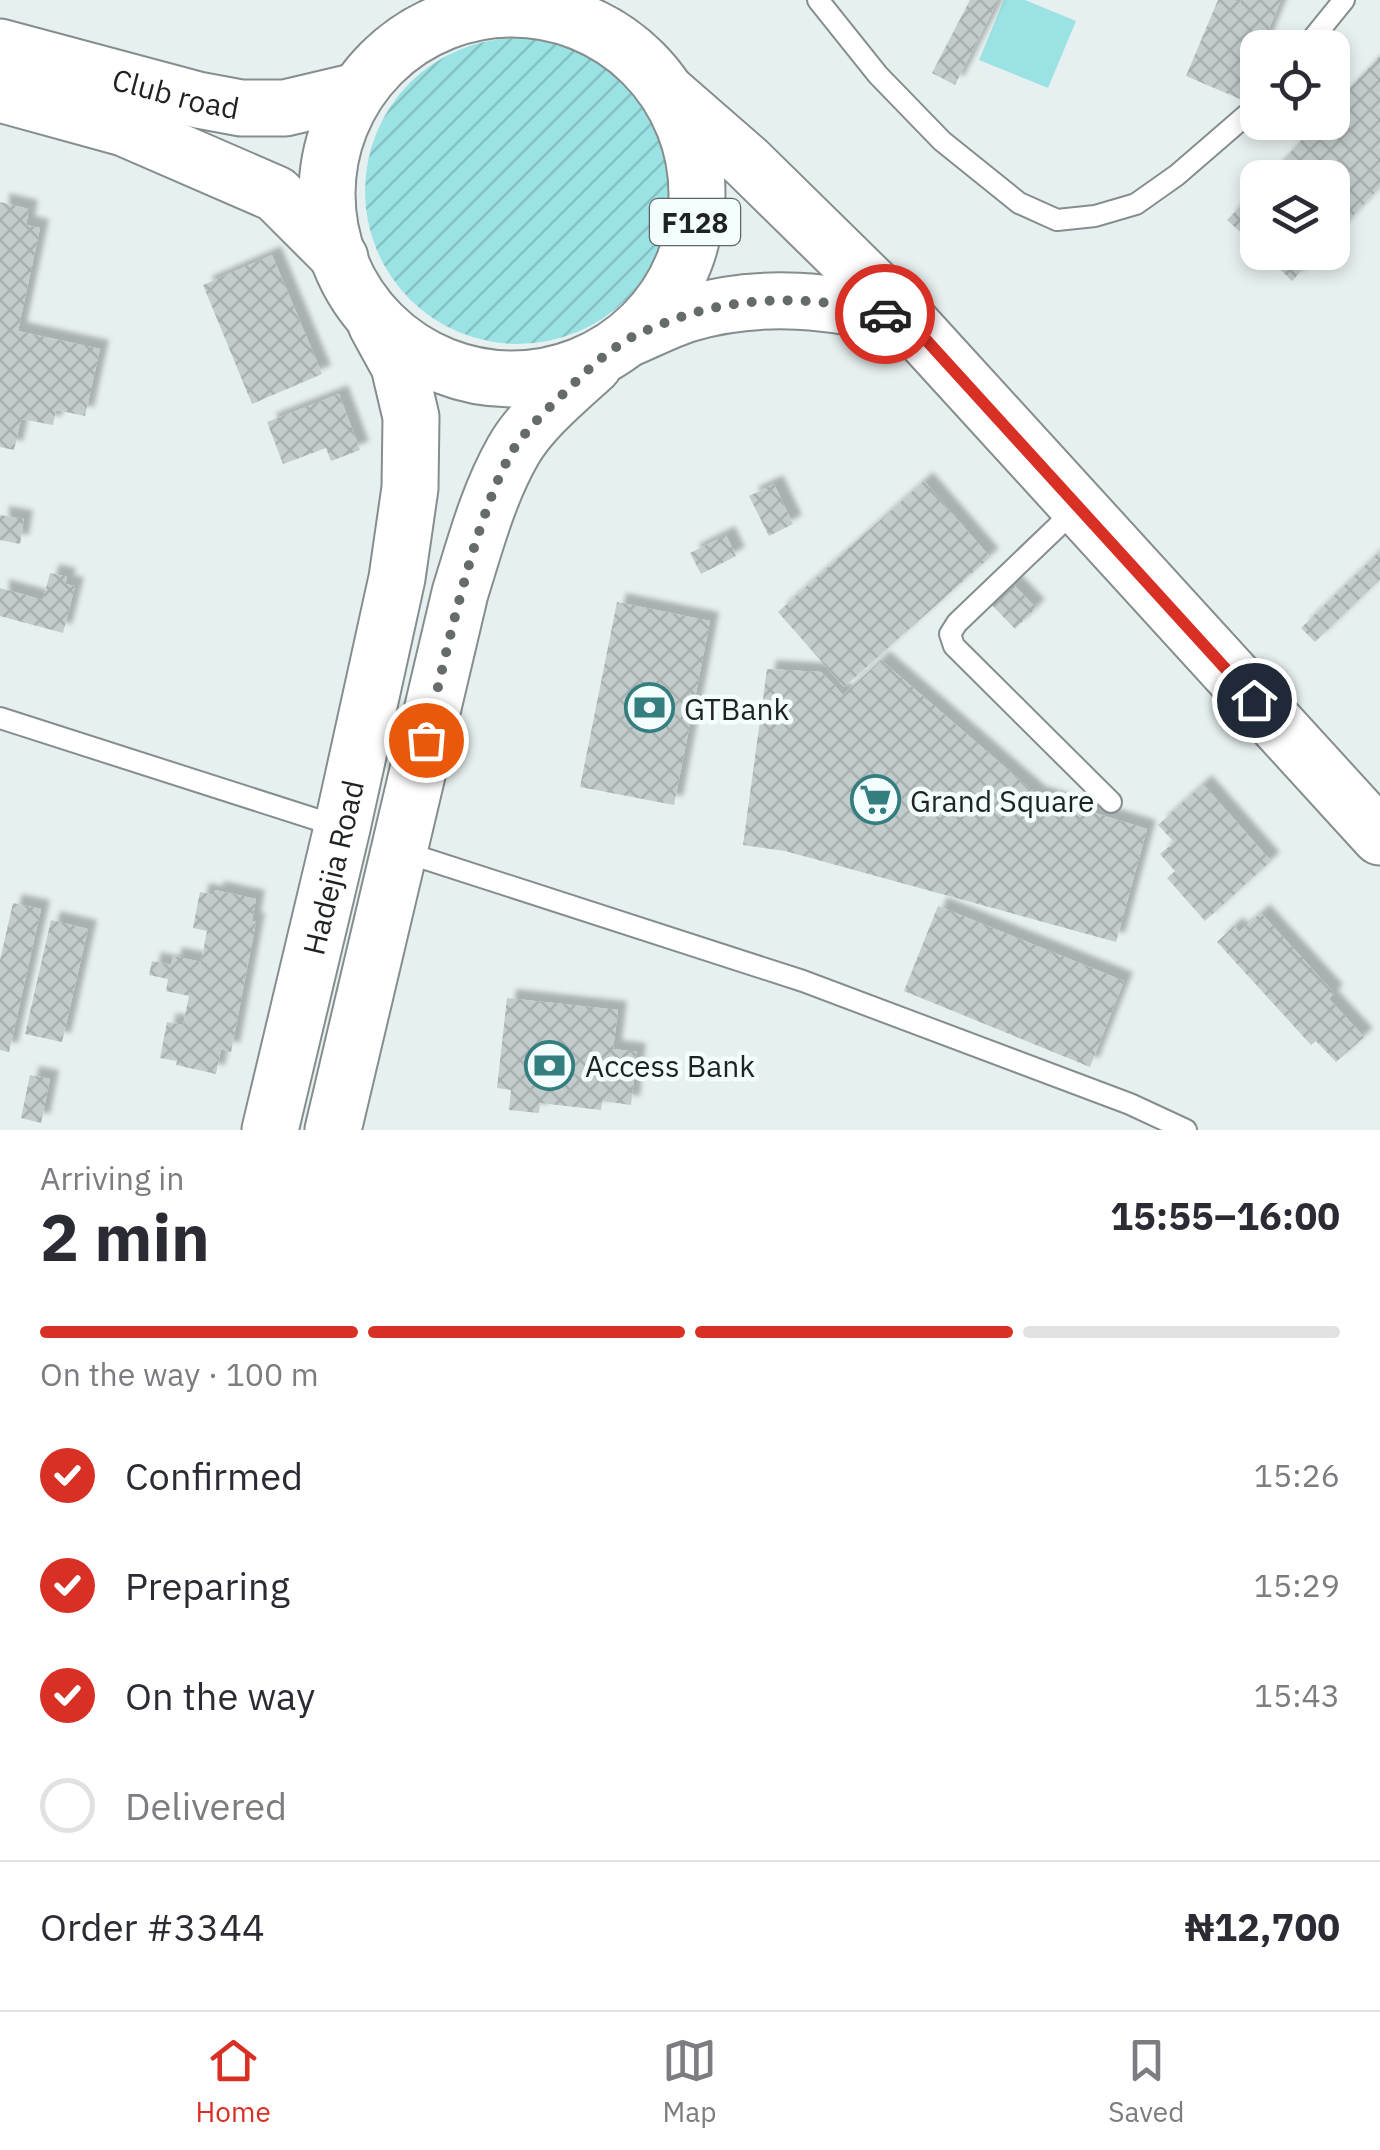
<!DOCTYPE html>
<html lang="en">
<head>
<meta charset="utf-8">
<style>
  body { margin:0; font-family:"IBM Plex Sans",sans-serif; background:#f2f2f3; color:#2b2b33; height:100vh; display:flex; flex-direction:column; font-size:38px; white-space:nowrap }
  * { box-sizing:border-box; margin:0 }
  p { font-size:32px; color:#7c7c81 }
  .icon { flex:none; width:55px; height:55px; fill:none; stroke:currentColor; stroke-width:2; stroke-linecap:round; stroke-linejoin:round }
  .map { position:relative; height:1130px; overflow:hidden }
  .side { display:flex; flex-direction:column; background:#fff; flex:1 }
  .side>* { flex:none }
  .fabs { position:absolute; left:1240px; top:30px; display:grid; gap:20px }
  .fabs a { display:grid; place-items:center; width:110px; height:110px; border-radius:20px; background:#fff; box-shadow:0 5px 15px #0003; font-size:50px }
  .pin { position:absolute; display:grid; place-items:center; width:85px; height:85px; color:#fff; margin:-42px; border:5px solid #fff; border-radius:50%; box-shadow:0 2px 10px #0007 }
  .courier { position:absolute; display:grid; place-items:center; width:100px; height:100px; margin:-50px; border:8px solid #d93025; border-radius:50%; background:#fff; color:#222; box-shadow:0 2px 12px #0007 }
  .overview em { font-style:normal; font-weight:700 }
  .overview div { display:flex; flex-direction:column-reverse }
  .overview { display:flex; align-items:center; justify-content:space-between; height:170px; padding:0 40px }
  h1 { font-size:65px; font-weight:700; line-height:75px }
  .bar { display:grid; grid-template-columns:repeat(4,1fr); gap:15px 10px; align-content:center; height:120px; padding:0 40px }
  .bar i { height:12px; border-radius:8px; background:#e1e1e2 }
  .bar .current { background:#d93025 }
  .bar p { grid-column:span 4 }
  .line { display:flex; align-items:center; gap:25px; padding:0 40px; border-top:2px solid #e1e1e2 }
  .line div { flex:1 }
  ol { padding:0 40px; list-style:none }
  li { display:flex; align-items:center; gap:30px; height:110px }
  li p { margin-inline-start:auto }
  li .icon { padding:10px; border-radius:50%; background:#d93025; color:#fff; stroke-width:4 }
  li:last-child { color:#7c7c81 }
  li i { width:55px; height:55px; border:5px solid #e1e1e2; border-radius:50% }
  .tab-bar { display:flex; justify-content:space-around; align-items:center; height:140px; border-top:2px solid #e1e1e2; background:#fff; font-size:28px; color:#7c7c81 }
  .tab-bar a { display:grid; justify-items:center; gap:5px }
  .tab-bar .current { color:#d93025 }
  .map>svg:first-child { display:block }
  .park { fill:#9ae2e4 }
  .garden { fill:url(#garden-furrows) }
  .building { fill:url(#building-cross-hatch); filter:url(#shadow) }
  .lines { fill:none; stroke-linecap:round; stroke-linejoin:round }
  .lane-casing { stroke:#858d8d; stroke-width:24 }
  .secondary-casing { stroke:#858d8d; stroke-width:59 }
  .primary-casing { stroke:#858d8d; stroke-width:59 }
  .lane { stroke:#fff; stroke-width:20 }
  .secondary { stroke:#fff; stroke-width:55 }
  .primary { stroke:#fff; stroke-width:55 }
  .done { stroke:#656a6a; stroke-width:10; stroke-dasharray:0 18 }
  .route { stroke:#d93025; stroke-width:12 }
  .labels { text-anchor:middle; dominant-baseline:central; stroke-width:9; stroke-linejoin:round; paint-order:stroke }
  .shield { fill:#f4fdfd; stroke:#5f6464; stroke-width:2.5 }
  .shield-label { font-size:28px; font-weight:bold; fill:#1f2222 }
  .street-label { font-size:30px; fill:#1f2222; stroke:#f4fdfd }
  .poi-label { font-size:30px; fill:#1f2222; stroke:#f4fdfd; text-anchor:start }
</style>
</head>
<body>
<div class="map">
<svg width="1380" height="1130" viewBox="0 0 1380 1130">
  <defs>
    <pattern id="garden-furrows" width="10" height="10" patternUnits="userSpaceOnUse" patternTransform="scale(2.5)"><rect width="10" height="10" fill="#9ae2e4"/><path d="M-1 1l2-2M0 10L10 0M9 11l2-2" fill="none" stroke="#84c2c3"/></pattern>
    <pattern id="building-cross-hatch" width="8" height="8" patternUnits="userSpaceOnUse" patternTransform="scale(2.5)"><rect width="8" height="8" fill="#c3cccc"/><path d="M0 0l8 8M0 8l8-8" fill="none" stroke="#a7afaf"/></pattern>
    <filter id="shadow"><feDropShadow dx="9" dy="-9" stdDeviation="2.5" flood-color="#0004"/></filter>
  </defs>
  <rect width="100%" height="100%" fill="#e7f0f0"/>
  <path class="park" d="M1004,0H1025L1076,21L1048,88L979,60Z"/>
  <circle class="garden" cx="518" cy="191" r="153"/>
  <g class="building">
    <path d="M970,0H998L955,85L932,73Z"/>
    <path d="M1218,0H1234L1240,3L1241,0H1281L1261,48H1258V57L1240,99L1186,76Z"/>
    <path d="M1380,56V187L1332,238V178H1267L1318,122H1332V107Z"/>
    <path d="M1258,188V248L1227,220Z"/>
    <path d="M0,202L29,209L26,225L40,228L18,331L100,349L85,416L56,410L53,425L21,419L14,450L0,447Z"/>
    <path d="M1262,252H1319L1292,281Z"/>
    <path d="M272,255L322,374L252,404L203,285Z"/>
    <path d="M339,394L360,450L331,461L326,448L283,464L267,422Z"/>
    <path d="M924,481L990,557L844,687L778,612Z"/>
    <path d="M774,484L793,524L769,536L749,496Z"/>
    <path d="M0,515L24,519L20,544L0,540Z"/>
    <path d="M726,535L736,556L701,574L690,553Z"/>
    <path d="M1380,551V579L1315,642L1301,628Z"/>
    <path d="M50,573L67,577L65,584L75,586L63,633L0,616V588L43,600Z"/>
    <path d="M1009,580L1036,608L1015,629L988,601Z"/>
    <path d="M617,602L710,621L674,805L580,787Z"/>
    <path d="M881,660L1037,795L1147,829L1116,942L785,851L743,845L767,669L821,672L843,695Z"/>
    <path d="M1203,784L1271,861L1205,921L1167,878L1175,871L1160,854L1174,842L1158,825Z"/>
    <path d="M215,890L256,899L252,921L256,922L231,1052L221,1049L216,1074L176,1065L177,1061L160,1058L167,1022L183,1025L189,996L166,991L168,979L149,975L152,961L171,965L173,956L201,962L207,931L193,928L200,892L214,895Z"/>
    <path d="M13,903L41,909L9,1052L0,1050V960Z"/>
    <path d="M938,906L1124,981L1090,1067L904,991Z"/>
    <path d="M1261,913L1334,993L1329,999L1364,1037L1336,1062L1316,1041L1311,1045L1217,942L1234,926L1239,932Z"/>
    <path d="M51,920L88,929L62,1042L25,1034Z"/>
    <path d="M507,998L618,1010L613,1049L637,1052L631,1105L602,1101L601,1110L540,1103L539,1113L509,1110L511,1090L497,1088Z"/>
    <path d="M30,1075L50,1079L41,1123L21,1118Z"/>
  </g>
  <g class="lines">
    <defs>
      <g id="lane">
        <path d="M818,0L878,75L942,141L1019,203L1057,220L1095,216L1136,204L1177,175L1258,105"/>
        <path d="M1305,48L1344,0"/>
        <path d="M1076,509L957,623L950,634L954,646L1111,802"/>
        <path d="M0,718L340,827"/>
        <path d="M401,851L803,981L1130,1104L1186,1130"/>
      </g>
      <g id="secondary">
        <path id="s1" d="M0,47L198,100L241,108H285L357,91"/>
        <path d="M0,94L124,128L276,194L340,258"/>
        <path d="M669,94L747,162L908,320L1380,837"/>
        <path d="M630,338C649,330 668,320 687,314C761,292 835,300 908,320"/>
      </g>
      <g id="primary">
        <circle cx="512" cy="194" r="185"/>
        <path id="s2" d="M270,1130L342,828L397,578L410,488L411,417L399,366L376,324"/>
        <path d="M333,1130L460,593C475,545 488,495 513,451C531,419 567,390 594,365"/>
      </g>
    </defs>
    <use href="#lane" class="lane-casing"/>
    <use href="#secondary" class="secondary-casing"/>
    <use href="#primary" class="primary-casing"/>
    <use href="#lane" class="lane"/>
    <use href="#secondary" class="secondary"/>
    <use href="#primary" class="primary"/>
  </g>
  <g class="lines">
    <path class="done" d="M426,740C441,673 456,607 476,541C486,511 497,477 513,450C528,427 550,407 569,388C588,370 605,353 627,340C638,333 650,329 662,324C732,295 811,294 885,314"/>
    <path class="route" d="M885,314L908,320L1254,700"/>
  </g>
  <defs>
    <symbol id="bank-ring" viewBox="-11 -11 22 22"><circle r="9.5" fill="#f4fdfd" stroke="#357e80" stroke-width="1.5"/><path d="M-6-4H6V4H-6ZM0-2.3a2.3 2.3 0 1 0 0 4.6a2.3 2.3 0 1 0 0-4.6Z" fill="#357e80"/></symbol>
    <symbol id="supermarket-ring" viewBox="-11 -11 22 22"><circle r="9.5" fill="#f4fdfd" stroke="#357e80" stroke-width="1.5"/><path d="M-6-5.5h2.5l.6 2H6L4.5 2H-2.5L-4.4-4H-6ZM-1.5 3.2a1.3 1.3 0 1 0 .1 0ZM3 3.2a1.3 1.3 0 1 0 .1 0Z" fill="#357e80"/></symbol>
  </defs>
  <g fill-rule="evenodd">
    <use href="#bank-ring" x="622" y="680" width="55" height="55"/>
    <use href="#supermarket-ring" x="848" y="772" width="55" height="55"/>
    <use href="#bank-ring" x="522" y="1038" width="55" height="55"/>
  </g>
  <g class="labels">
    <rect class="shield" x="650" y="199" width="90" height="46" rx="8"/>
    <g class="shield-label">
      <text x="695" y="222">F128</text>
    </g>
    <g class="street-label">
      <text stroke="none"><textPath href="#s1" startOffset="182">Club road</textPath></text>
      <text stroke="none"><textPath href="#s2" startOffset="270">Hadejia Road</textPath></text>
    </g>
    <g class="poi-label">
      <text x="684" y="708">GTBank</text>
      <text x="910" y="800">Grand Square</text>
      <text x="585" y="1065">Access Bank</text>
    </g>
  </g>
</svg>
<div class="fabs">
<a><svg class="icon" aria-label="locate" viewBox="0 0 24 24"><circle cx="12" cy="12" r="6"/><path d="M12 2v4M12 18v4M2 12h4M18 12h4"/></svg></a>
<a><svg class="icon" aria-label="layers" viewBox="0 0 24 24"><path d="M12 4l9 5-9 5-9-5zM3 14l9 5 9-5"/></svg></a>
</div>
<div class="pin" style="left:426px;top:740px;background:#ea580c"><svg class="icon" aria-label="bag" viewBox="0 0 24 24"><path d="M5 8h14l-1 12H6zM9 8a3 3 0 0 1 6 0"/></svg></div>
<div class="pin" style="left:1254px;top:700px;background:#1f2937"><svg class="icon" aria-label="home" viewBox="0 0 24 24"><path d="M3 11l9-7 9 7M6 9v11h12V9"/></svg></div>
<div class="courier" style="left:885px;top:314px"><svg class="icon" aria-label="car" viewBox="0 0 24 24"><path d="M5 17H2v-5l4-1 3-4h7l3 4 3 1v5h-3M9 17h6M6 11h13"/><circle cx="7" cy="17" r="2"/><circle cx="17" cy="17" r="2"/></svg></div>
</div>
<section class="side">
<div class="overview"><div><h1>2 min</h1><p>Arriving in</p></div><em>15:55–16:00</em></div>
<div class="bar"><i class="current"></i><i class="current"></i><i class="current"></i><i></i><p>On the way · 100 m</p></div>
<ol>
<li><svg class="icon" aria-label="check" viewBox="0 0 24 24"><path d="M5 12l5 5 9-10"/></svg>Confirmed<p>15:26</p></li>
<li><svg class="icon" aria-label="check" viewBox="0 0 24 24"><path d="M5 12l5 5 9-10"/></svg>Preparing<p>15:29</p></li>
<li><svg class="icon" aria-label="check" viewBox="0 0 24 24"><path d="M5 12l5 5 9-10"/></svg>On the way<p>15:43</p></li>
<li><i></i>Delivered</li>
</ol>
<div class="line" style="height:130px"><div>Order #3344</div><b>₦12,700</b></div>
</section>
<nav class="tab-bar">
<a class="current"><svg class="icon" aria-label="home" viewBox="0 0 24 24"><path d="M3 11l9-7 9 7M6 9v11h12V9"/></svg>Home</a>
<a><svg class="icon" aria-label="map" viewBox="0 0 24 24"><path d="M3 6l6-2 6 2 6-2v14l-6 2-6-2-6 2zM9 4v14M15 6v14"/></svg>Map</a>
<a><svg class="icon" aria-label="saved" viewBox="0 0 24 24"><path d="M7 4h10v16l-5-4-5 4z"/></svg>Saved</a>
</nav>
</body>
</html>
